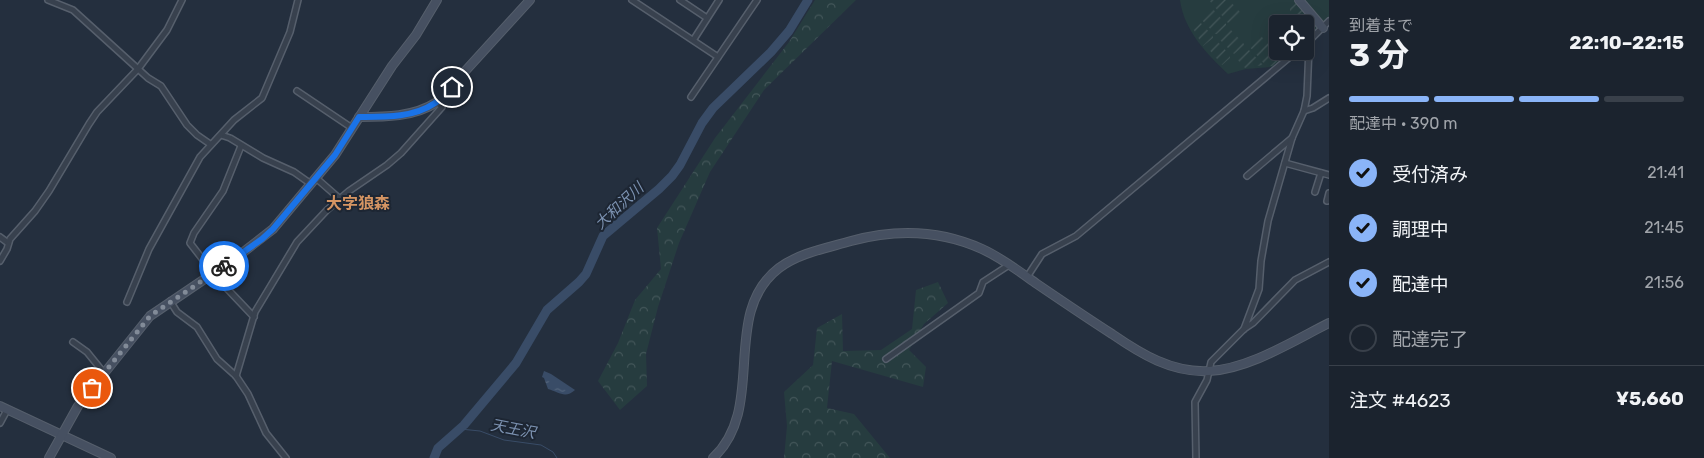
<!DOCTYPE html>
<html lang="ja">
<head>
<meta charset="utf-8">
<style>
  body { margin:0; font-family:Rubik,"Noto Sans JP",sans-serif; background:#242b36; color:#f1f3f6; height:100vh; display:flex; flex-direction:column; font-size:19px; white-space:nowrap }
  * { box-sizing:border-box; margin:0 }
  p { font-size:16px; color:#a0a4aa }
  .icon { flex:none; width:28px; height:28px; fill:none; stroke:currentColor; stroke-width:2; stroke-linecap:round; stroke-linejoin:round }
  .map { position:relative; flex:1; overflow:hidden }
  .sheet { display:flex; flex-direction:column; background:#1b232e; width:375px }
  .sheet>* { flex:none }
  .tools { position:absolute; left:1269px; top:15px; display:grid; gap:10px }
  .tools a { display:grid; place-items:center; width:45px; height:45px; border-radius:5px; background:#1b232e; box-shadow:0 5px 20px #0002,0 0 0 1px #39404a; font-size:25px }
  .pin { position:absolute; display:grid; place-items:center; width:42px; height:42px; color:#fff; margin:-21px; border:2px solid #fff; border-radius:50%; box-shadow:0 1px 5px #0007 }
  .courier { position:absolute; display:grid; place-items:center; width:50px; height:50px; margin:-25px; border:4px solid #1a73e8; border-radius:50%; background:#fff; color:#222; box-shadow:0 1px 6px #0007 }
  .headline em { font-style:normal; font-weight:700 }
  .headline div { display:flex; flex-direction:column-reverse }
  .headline { display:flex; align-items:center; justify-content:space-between; height:85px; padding:0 20px }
  h1 { font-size:32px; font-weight:700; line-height:38px }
  .bar { display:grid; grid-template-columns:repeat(4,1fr); gap:8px 5px; align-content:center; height:60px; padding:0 20px }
  .bar i { height:6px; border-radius:4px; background:#39404a }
  .bar .current { background:#8ab4f8 }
  .bar p { grid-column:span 4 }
  .line { display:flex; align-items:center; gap:12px; padding:0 20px; border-top:1px solid #39404a }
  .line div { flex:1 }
  ol { padding:0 20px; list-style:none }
  li { display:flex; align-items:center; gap:15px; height:55px }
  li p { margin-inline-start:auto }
  li .icon { padding:5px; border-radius:50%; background:#8ab4f8; color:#111; stroke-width:4 }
  li:last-child { color:#a0a4aa }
  li i { width:28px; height:28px; border:2px solid #39404a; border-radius:50% }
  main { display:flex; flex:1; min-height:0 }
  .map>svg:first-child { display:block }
  .green { fill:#263c3f }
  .forest { fill:url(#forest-crowns) }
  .garden { fill:url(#garden-furrows) }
  .water { fill:url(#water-ripples) }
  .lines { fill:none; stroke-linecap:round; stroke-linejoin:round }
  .stream { stroke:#394c67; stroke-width:1 }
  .river { stroke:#394c67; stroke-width:9 }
  .street-casing { stroke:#565f6c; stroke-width:8 }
  .secondary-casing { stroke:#565f6c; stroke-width:10 }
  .street { stroke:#38414e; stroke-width:5 }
  .secondary { stroke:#465061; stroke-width:8 }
  .done { stroke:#828b98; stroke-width:5; stroke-dasharray:0 9 }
  .route { stroke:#1a73e8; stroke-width:6 }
  .labels { text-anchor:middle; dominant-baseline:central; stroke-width:4; stroke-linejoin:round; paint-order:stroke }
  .water-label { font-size:15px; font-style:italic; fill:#7c92b1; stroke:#1d2633 }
  .quarter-label { font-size:16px; font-weight:bold; fill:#d59563; stroke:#1d2633 }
</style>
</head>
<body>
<main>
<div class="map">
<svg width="1329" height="458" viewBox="0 0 1329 458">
  <defs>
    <pattern id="forest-crowns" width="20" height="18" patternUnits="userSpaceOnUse" patternTransform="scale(1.25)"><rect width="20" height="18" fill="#263c3f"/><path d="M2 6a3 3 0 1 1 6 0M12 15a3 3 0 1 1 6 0" fill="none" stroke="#435659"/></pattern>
    <pattern id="garden-furrows" width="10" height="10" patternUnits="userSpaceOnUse" patternTransform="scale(1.25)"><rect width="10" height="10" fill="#263c3f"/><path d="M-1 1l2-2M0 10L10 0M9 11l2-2" fill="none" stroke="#435659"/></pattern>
    <pattern id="water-ripples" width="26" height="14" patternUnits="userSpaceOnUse" patternTransform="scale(1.25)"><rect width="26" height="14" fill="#394c67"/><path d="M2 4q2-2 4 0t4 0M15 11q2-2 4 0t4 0" fill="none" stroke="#53647b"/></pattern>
  </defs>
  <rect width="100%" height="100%" fill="#242f3e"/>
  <path class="green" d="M1180,0H1329V17L1317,30L1305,40V24H1278V51H1292L1272,67L1246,69L1228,74C1207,54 1184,31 1180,0Z"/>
  <g class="forest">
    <path d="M815,0H856L764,90L710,172L679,243L658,307L646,354L647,386L620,410L598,381L618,343L635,300L661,269L657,228L715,138L789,42Z"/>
    <path d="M938,282L948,303L924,324L909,350L926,367L923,387L832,361L827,408L854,414L890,458H784L787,426L784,392L813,365L817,328L842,314L843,351L881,350L912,329L916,290Z"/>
  </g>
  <g class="garden">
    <path d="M1209,0H1229L1240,12V15L1231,22L1228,23Z"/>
    <path d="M1296,3L1316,27L1310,32L1305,27V24H1302L1290,11V8Z"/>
    <path d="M1212,8L1226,24V26L1217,34H1215L1200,18Z"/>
    <path d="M1198,20L1213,36V38L1203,46L1191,25Z"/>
    <path d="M1228,29H1230L1244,44V46L1234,54L1219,39V37Z"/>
    <path d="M1259,36H1261L1281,58L1272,66H1266L1249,46L1250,44Z"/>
    <path d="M1214,41H1217L1230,55V58L1222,65L1207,47Z"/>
    <path d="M1245,48H1247L1263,65L1245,68L1236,58V56Z"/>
  </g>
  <path class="water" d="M544,371L551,374L575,390C565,399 559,392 548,389L544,378L542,377Z"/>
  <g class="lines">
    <path class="stream" d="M460,429L480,431L504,440L541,445L553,452L557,458"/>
    <path class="river" d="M434,458L438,448L464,425L516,363L547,310L579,282L586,274L603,236L659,189L672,176L680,165L702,123L713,108L771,52L789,31L808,0"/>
    <defs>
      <g id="street">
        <path d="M48,0L73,10L148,78L161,86L187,125L197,135L210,144"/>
        <path d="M632,0L718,57"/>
        <path d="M680,0L707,18"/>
        <path d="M694,39L719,0"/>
        <path d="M1306,44L1329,21"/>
        <path d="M297,91L352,128"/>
        <path d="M691,97L757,0"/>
        <path d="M1304,111L1313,108L1329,98"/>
        <path d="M221,135L230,138L263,158L294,172L311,184"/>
        <path d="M241,146L223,191L194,233L190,243L217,278L254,317"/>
        <path d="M1285,163L1329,175"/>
        <path d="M1247,176L1292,138"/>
        <path d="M316,178L340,199"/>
        <path d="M1315,192L1321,173"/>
        <path d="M1327,201L1329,193"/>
        <path d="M0,237L8,243"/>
        <path d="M0,261L7,249L10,239L35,211L49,191L89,124L97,112L138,69L167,30L182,0"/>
        <path d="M1027,277L1042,254L1076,236L1297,51"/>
        <path d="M170,301L177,312L197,327L217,359L236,376L248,394L266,433L286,458"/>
        <path d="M127,302L149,249L200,157L234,120L262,98L290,32L298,0"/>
        <path d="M1244,329L1259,289L1261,261L1268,221L1292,138L1304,111L1307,96L1309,47L1307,43"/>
        <path d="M73,342L87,352L104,373"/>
        <path d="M886,359L979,293L983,282L1009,265"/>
        <path d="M236,376L255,312L297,242L327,210L349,191L387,165L401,153L442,107L437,102"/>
        <path d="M0,423L7,410"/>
        <path d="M1196,458L1195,402L1207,380L1211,362L1244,329L1253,323L1295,280L1329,262"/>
      </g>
      <g id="secondary">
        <path d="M1299,0L1323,28"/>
        <path d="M359,117C385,117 414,117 437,102L530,0"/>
        <path d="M0,406L111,458"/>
        <path d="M49,458L78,406L150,316L237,257L273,229L335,155L392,66L416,35L437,0"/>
        <path d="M713,458C768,407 719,314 779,268C799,253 827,248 851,241C895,229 940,230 982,249C1002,258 1020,272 1037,284C1062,301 1087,318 1112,334C1141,354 1172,373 1209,371C1249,369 1293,341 1329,323"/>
      </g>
    </defs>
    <use href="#street" class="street-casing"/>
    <use href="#secondary" class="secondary-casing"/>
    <use href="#street" class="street"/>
    <use href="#secondary" class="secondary"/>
  </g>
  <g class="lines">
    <path class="done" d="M92,388L150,316L224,266"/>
    <path class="route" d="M224,266L262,239L273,229L335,155L359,117C384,117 413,118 435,103C441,99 446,92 452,87"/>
  </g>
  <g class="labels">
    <g class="water-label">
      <text transform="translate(619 206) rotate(-43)">大和沢川</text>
      <text transform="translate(513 429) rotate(11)">天王沢</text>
    </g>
    <g class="quarter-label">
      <text x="358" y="203">大字狼森</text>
    </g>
  </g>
</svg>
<div class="tools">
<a><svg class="icon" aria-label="locate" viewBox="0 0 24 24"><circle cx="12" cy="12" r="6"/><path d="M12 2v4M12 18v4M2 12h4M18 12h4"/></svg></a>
</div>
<div class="pin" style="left:92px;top:388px;background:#ea580c"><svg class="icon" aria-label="bag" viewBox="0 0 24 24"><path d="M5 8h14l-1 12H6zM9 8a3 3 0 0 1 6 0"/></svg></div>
<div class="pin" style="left:452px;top:87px;background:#1f2937"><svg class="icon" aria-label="home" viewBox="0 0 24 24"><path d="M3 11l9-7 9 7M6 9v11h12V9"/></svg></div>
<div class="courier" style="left:224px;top:266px"><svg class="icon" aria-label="bike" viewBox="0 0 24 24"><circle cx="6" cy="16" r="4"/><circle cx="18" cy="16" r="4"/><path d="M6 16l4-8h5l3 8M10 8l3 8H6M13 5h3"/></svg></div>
</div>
<section class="sheet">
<div class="headline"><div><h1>3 分</h1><p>到着まで</p></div><em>22:10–22:15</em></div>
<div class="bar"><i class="current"></i><i class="current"></i><i class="current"></i><i></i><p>配達中 · 390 m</p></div>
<ol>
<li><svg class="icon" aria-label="check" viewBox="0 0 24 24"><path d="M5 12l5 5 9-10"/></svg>受付済み<p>21:41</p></li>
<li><svg class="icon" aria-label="check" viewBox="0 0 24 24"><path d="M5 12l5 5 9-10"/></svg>調理中<p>21:45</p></li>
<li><svg class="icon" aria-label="check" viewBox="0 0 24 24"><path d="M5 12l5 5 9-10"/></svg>配達中<p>21:56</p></li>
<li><i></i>配達完了</li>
</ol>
<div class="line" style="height:65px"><div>注文 #4623</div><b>¥5,660</b></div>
</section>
</main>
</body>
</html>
